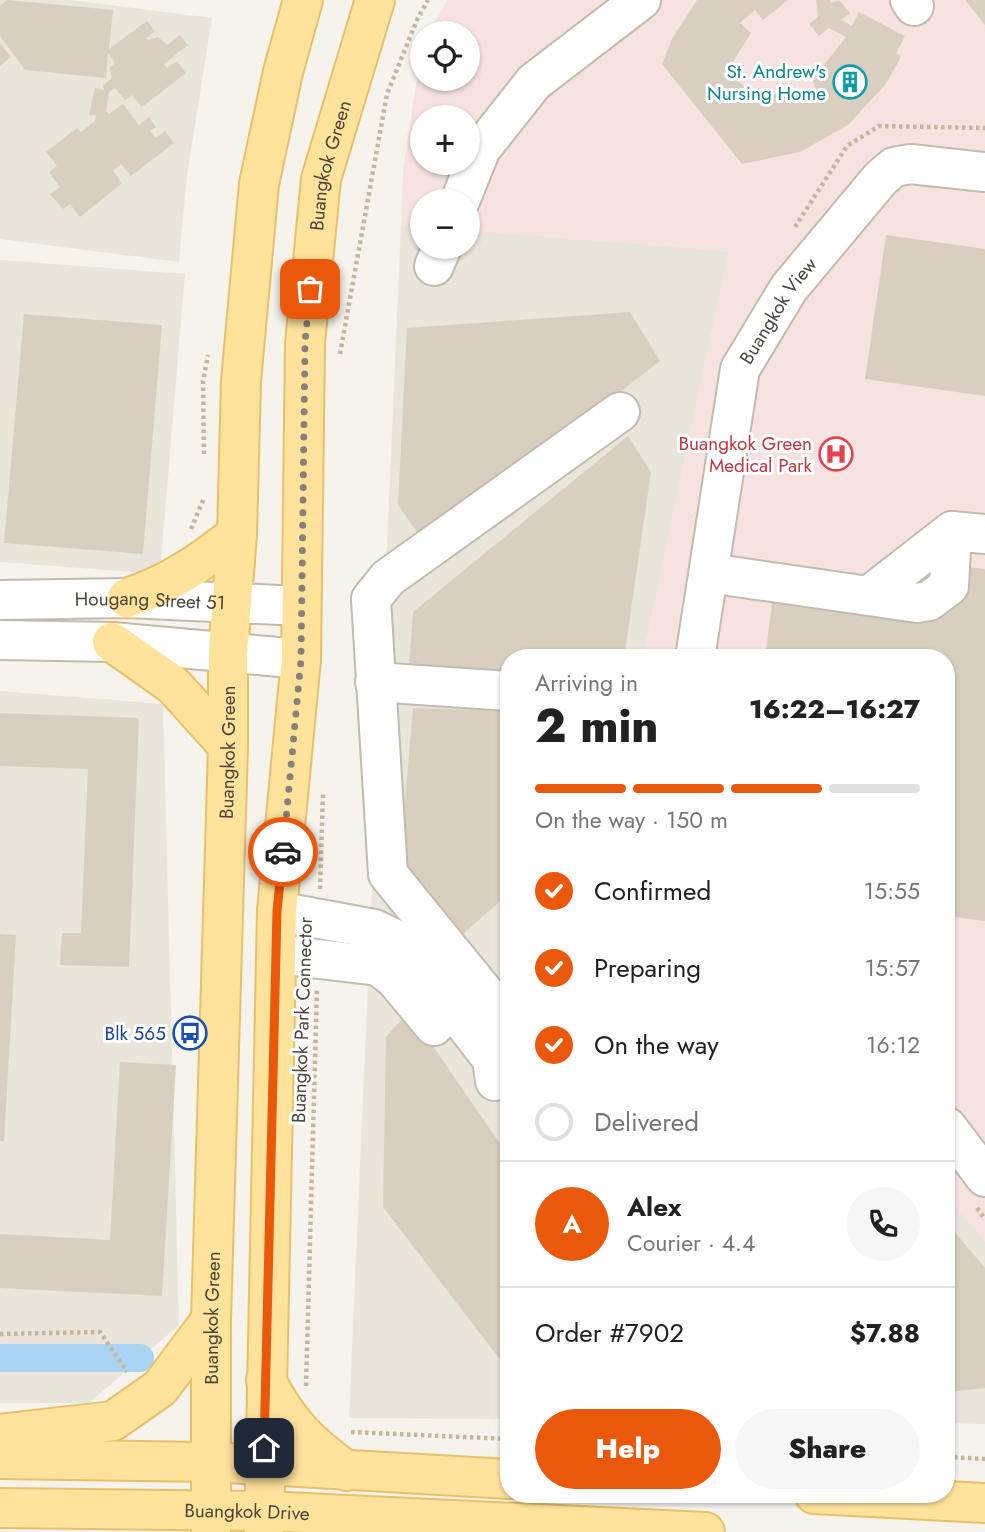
<!DOCTYPE html>
<html lang="en">
<head>
<meta charset="utf-8">
<style>
  body { margin:0; font-family:Jost,sans-serif; background:#f6f6f6; color:#222; height:100vh; display:flex; flex-direction:column; font-size:26px; white-space:nowrap }
  * { box-sizing:border-box; margin:0 }
  p { font-size:23px; color:#767676 }
  .icon { flex:none; width:38px; height:38px; fill:none; stroke:currentColor; stroke-width:2; stroke-linecap:round; stroke-linejoin:round }
  .map { position:relative; flex:1; overflow:hidden }
  .drawer { position:absolute; left:500px; top:649px; width:455px; height:854px; display:flex; flex-direction:column; background:#fff; border-radius:28px; box-shadow:0 2px 5px #0004 }
  .drawer>* { flex:none }
  .tools { position:absolute; left:410px; top:21px; display:grid; gap:14px }
  .tools a { display:grid; place-items:center; width:70px; height:70px; border-radius:50%; background:#fff; box-shadow:0 2px 5px #0004; font-size:35px }
  .pin { position:absolute; display:grid; place-items:center; width:60px; height:60px; color:#fff; margin:-30px; border-radius:14px; box-shadow:0 4px 10px #0006 }
  .courier { position:absolute; display:grid; place-items:center; width:70px; height:70px; margin:-35px; border:5px solid #ea580c; border-radius:50%; background:#fff; color:#222; box-shadow:0 2px 9px #0007 }
  .head em { font-style:normal; font-weight:800 }
  .head div { display:flex; flex-direction:column-reverse }
  .head { display:flex; align-items:center; justify-content:space-between; height:119px; padding:0 35px }
  h1 { font-size:46px; font-weight:800; line-height:52px }
  .bar { display:grid; grid-template-columns:repeat(4,1fr); gap:10px 7px; align-content:center; height:84px; padding:0 35px }
  .bar i { height:9px; border-radius:5px; background:#e0e0e0 }
  .bar .current { background:#ea580c }
  .bar p { grid-column:span 4 }
  .line { display:flex; align-items:center; gap:18px; padding:0 35px; border-top:2px solid #e0e0e0 }
  .line div { flex:1 }
  .round { display:grid; place-items:center; flex:none; width:74px; height:74px; border-radius:37px; background:#f6f6f6 }
  ol { padding:0 35px; list-style:none }
  li { display:flex; align-items:center; gap:21px; height:77px }
  li p { margin-inline-start:auto }
  li .icon { padding:7px; border-radius:50%; background:#ea580c; color:#fff; stroke-width:4 }
  li:last-child { color:#767676 }
  li i { width:38px; height:38px; border:4px solid #e0e0e0; border-radius:50% }
  .primary-button { display:flex; gap:14px; margin-top:auto; padding:14px 35px }
  .primary-button a { flex:1; height:80px; border-radius:42px; background:#ea580c; color:#fff; font-size:28px; font-weight:800; line-height:80px; text-align:center }
  .primary-button a+a { background:#f6f6f6; color:#222 }
  .map>svg:first-child { display:block }
  .residential { fill:#eae5da }
  .medical { fill:#f6e3e0; fill-rule:evenodd }
  .lines { fill:none; stroke-linecap:round; stroke-linejoin:round }
  .canal { stroke:#a9d4f2; stroke-width:28 }
  .building { fill:#d8cfc1 }
  .minor-casing { stroke:#c2bbae; stroke-width:42 }
  .major-casing { stroke:#e6c16a; stroke-width:42 }
  .path { stroke:#c4b79f; stroke-width:4.5; stroke-dasharray:3.5 3.5; stroke-linecap:butt }
  .minor { stroke:#fff; stroke-width:38 }
  .major { stroke:#ffe39c; stroke-width:38 }
  .done { stroke:#878178; stroke-width:7; stroke-dasharray:0 12.6 }
  .route { stroke:#ea580c; stroke-width:9 }
  .labels { text-anchor:middle; dominant-baseline:central; stroke-width:6; stroke-linejoin:round; paint-order:stroke }
  .culture-label { font-size:19px; fill:#0d838f; stroke:#fff; text-anchor:end }
  .street-label { font-size:19px; fill:#4b4439; stroke:#fff }
  .health-label { font-size:19px; fill:#be3a42; stroke:#fff; text-anchor:end }
  .transit-label { font-size:19px; fill:#164399; stroke:#fff; text-anchor:end }
</style>
</head>
<body>
<div class="map">
<svg width="985" height="1532" viewBox="0 0 985 1532">
  <rect width="100%" height="100%" fill="#f6f3ec"/>
  <g class="residential">
    <path d="M0,0H71L212,18L187,175L179,262L0,239Z"/>
    <path d="M401,225L422,227V247H467V230L729,251L643,658H509V1419L349,1418Z"/>
    <path d="M0,260L185,274L160,574L0,562Z"/>
    <path d="M0,691L163,704L179,1325L89,1403H0Z"/>
    <path d="M947,1195L985,1241V1424L947,1423Z"/>
  </g>
  <path class="medical" d="M447,0H985V1241L947,1195V658H643L729,251L467,230V201H422V227L401,225L403,171L422,44V79H467V33H428ZM422,117H467V163H422Z"/>
  <g class="lines">
    <path class="canal" d="M0,1358H140"/>
  </g>
  <g class="building">
    <path d="M7,0L113,10L109,49L147,21L155,31L146,38L148,40L158,37L167,45L180,35L188,45L164,64L167,68L177,61L186,73L142,107L132,95L125,100L115,88L109,92L106,111L109,114L123,104L139,125L149,117L156,127L150,131L156,138L165,131L174,143L131,176L121,164L113,171L122,183L80,217L70,204L63,209L50,194L60,187L49,172L57,166L46,152L77,128L81,132L95,121L96,115H89L95,88L104,90L103,85L112,78L109,68L115,63L108,53L106,78L25,70L0,36V6Z"/>
    <path d="M697,0H788L763,20L755,10L740,23L751,33L726,73L743,85L749,102L792,89L799,101L816,89L812,80L846,37L829,28L819,36L809,24L818,17L816,0H830L831,3L839,0L850,13L841,20L852,26L859,12L905,36L896,53L901,56L899,61L885,85L848,125L800,152L742,164L662,64L672,39Z"/>
    <path d="M965,0H985V25Z"/>
    <path d="M0,43L11,57L0,66Z"/>
    <path d="M886,235L985,249V396L865,379Z"/>
    <path d="M630,312L660,361L425,543L398,505L407,328Z"/>
    <path d="M24,314L162,325L143,554L4,543Z"/>
    <path d="M628,436L651,472L624,658H509V676L408,677L413,612Z"/>
    <path d="M959,566L985,569V921L947,916V658H765L774,587L953,610Z"/>
    <path d="M413,708L509,711V893L461,936L400,862Z"/>
    <path d="M0,713L139,718L129,967L60,965L62,933H81L88,769L0,766Z"/>
    <path d="M0,934L16,935L4,1142L0,1141Z"/>
    <path d="M409,1011L509,1157V1363L505,1366L383,1207L386,1037Z"/>
    <path d="M120,1062L176,1065L162,1296L0,1288V1234L110,1240Z"/>
    <path d="M947,1223L985,1268V1388L947,1392Z"/>
  </g>
  <g class="lines">
    <defs>
      <g id="minor">
        <path d="M910,0L914,6"/>
        <path d="M460,201L481,149L534,82L641,0"/>
        <path d="M434,266L442,247"/>
        <path d="M709,573L917,603L929,601L949,586L952,531"/>
        <path d="M871,594L952,531L985,534"/>
        <path id="s1" d="M0,600L127,598L301,606"/>
        <path d="M0,640L112,642L301,659"/>
        <path id="s2" d="M695,658L740,369L789,288L881,178L894,167L910,164L985,172"/>
        <path d="M375,682L509,691"/>
        <path d="M277,911L374,929L393,938L411,955L492,1059L495,1081"/>
        <path d="M277,954L378,966L395,979L434,1026"/>
        <path d="M509,1023L388,874L371,599L388,578L620,412"/>
        <path d="M947,1127L985,1177"/>
      </g>
      <g id="major">
        <path d="M127,598C170,584 202,562 237,534"/>
        <path d="M112,642L173,685L228,746"/>
        <path d="M266,1380C287,1422 309,1444 347,1471"/>
        <path d="M0,1434L113,1421L160,1388L211,1320"/>
        <path d="M0,1459L210,1462L509,1479"/>
        <path d="M814,1494L985,1503"/>
        <path id="s3" d="M0,1508L264,1511L705,1532"/>
        <path id="s4" d="M211,1532V1320L228,746V653L237,534L241,381L259,184L283,72L303,0"/>
        <path id="s5" d="M264,1532L277,911L301,659L305,343L321,179L375,0"/>
      </g>
    </defs>
    <use href="#minor" class="minor-casing"/>
    <use href="#major" class="major-casing"/>
    <g class="path">
      <path d="M795,227L847,146L879,126L985,128"/>
      <path d="M340,354L387,94L417,20L428,0"/>
      <path d="M204,454L203,381L208,355"/>
      <path d="M191,529L204,498"/>
      <path d="M320,889L323,793"/>
      <path d="M977,1208L985,1219"/>
      <path d="M0,1334L100,1332L127,1372"/>
      <path d="M306,1386L317,988"/>
      <path d="M351,1432L509,1439"/>
      <path d="M947,1457L985,1459"/>
    </g>
    <use href="#minor" class="minor"/>
    <use href="#major" class="major"/>
  </g>
  <g class="lines">
    <path class="done" d="M283,852L301,659L305,343L310,289"/>
    <path class="route" d="M264,1448L277,911L283,852"/>
  </g>
  <defs>
    <symbol id="building-ring" viewBox="-11 -11 22 22"><circle r="9.5" fill="#fff" stroke="#0f9aa8" stroke-width="1.5"/><path d="M-4-6H4V6H1V3H-1V6H-4ZM-2.5-4.3h1.7v1.8h-1.7ZM.8-4.3h1.7v1.8H.8ZM-2.5-1h1.7V.8h-1.7ZM.8-1h1.7V.8H.8Z" fill="#0f9aa8"/></symbol>
    <symbol id="hospital-ring" viewBox="-11 -11 22 22"><circle r="9.5" fill="#fff" stroke="#e0444e" stroke-width="1.5"/><path d="M-5-5h3v3.5h4V-5h3V5h-3V1.5h-4V5h-3Z" fill="#e0444e"/></symbol>
    <symbol id="bus-ring" viewBox="-11 -11 22 22"><circle r="9.5" fill="#fff" stroke="#1a4fb4" stroke-width="1.5"/><path d="M-5-6H5V4H4V6H2V4H-2V6H-4V4H-5ZM-3.5-4V0h7V-4ZM-3.5 1.2v1.5H-2V1.2ZM2 1.2v1.5H3.5V1.2Z" fill="#1a4fb4"/></symbol>
  </defs>
  <g fill-rule="evenodd">
    <use href="#building-ring" x="831" y="63" width="38" height="38"/>
    <use href="#hospital-ring" x="817" y="435" width="38" height="38"/>
    <use href="#bus-ring" x="171" y="1014" width="38" height="38"/>
  </g>
  <g class="labels">
    <g class="culture-label">
      <text x="826" y="71">St. Andrew's<tspan x="826" dy="22">Nursing Home</tspan></text>
    </g>
    <g class="street-label">
      <text stroke="none"><textPath href="#s5" startOffset="1370">Buangkok Green</textPath></text>
      <text stroke="none"><textPath href="#s2" startOffset="362">Buangkok View</textPath></text>
      <text stroke="none"><textPath href="#s1" startOffset="150">Hougang Street 51</textPath></text>
      <text stroke="none"><textPath href="#s4" startOffset="780">Buangkok Green</textPath></text>
      <text transform="translate(302 1020) rotate(-88)">Buangkok Park Connector</text>
      <text stroke="none"><textPath href="#s4" startOffset="214">Buangkok Green</textPath></text>
      <text stroke="none"><textPath href="#s3" startOffset="247">Buangkok Drive</textPath></text>
    </g>
    <g class="health-label">
      <text x="812" y="443">Buangkok Green<tspan x="812" dy="22">Medical Park</tspan></text>
    </g>
    <g class="transit-label">
      <text x="166" y="1033">Blk 565</text>
    </g>
  </g>
</svg>
<div class="tools">
<a><svg class="icon" aria-label="locate" viewBox="0 0 24 24"><circle cx="12" cy="12" r="6"/><path d="M12 2v4M12 18v4M2 12h4M18 12h4"/></svg></a>
<a>+</a>
<a>−</a>
</div>
<div class="pin" style="left:310px;top:289px;background:#ea580c"><svg class="icon" aria-label="bag" viewBox="0 0 24 24"><path d="M5 8h14l-1 12H6zM9 8a3 3 0 0 1 6 0"/></svg></div>
<div class="pin" style="left:264px;top:1448px;background:#1f2937"><svg class="icon" aria-label="home" viewBox="0 0 24 24"><path d="M3 11l9-7 9 7M6 9v11h12V9"/></svg></div>
<div class="courier" style="left:283px;top:852px"><svg class="icon" aria-label="car" viewBox="0 0 24 24"><path d="M5 17H2v-5l4-1 3-4h7l3 4 3 1v5h-3M9 17h6M6 11h13"/><circle cx="7" cy="17" r="2"/><circle cx="17" cy="17" r="2"/></svg></div>
<section class="drawer">
<div class="head"><div><h1>2 min</h1><p>Arriving in</p></div><em>16:22–16:27</em></div>
<div class="bar"><i class="current"></i><i class="current"></i><i class="current"></i><i></i><p>On the way · 150 m</p></div>
<ol>
<li><svg class="icon" aria-label="check" viewBox="0 0 24 24"><path d="M5 12l5 5 9-10"/></svg>Confirmed<p>15:55</p></li>
<li><svg class="icon" aria-label="check" viewBox="0 0 24 24"><path d="M5 12l5 5 9-10"/></svg>Preparing<p>15:57</p></li>
<li><svg class="icon" aria-label="check" viewBox="0 0 24 24"><path d="M5 12l5 5 9-10"/></svg>On the way<p>16:12</p></li>
<li><i></i>Delivered</li>
</ol>
<div class="line" style="height:126px"><b class="round" style="background:#ea580c;color:#fff">A</b><div><b>Alex</b><p>Courier · 4.4</p></div><a class="round"><svg class="icon" aria-label="phone" viewBox="0 0 24 24"><path d="M5 4h4l2 5-3 2q2 4 5 5l2-3 5 2v4C11 20 4 13 5 4z"/></svg></a></div>
<div class="line" style="height:91px"><div>Order #7902</div><b>$7.88</b></div>
<div class="primary-button"><a>Help</a><a>Share</a></div>
</section>
</div>
</body>
</html>
